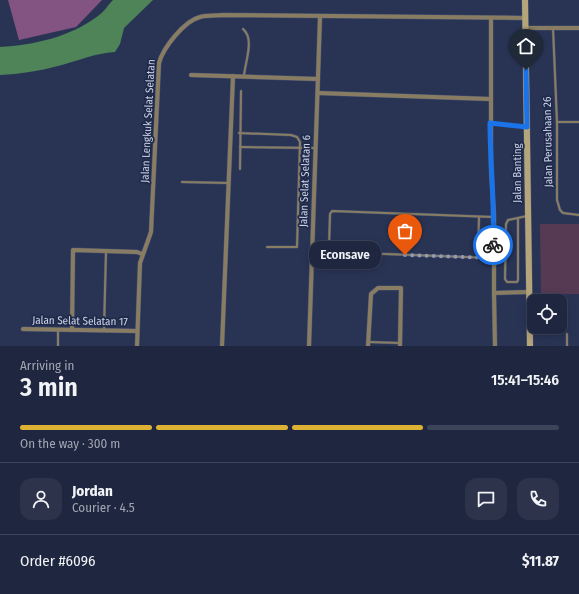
<!DOCTYPE html>
<html lang="en">
<head>
<meta charset="utf-8">
<style>
  body { margin:0; font-family:"Fira Sans Condensed",sans-serif; background:#2c334b; color:#f1f3f6; height:100vh; display:flex; flex-direction:column; font-size:15px; white-space:nowrap }
  * { box-sizing:border-box; margin:0 }
  p { font-size:13px; color:#a1a5b1 }
  .icon { flex:none; width:22px; height:22px; fill:none; stroke:currentColor; stroke-width:2; stroke-linecap:round; stroke-linejoin:round }
  .map { position:relative; height:346px; overflow:hidden }
  .panel { display:flex; flex-direction:column; background:#1f2740; flex:1 }
  .panel>* { flex:none }
  .controls { position:absolute; left:527px; top:294px; display:grid; gap:8px }
  .controls a { display:grid; place-items:center; width:40px; height:40px; border-radius:8px; background:#1f2740; box-shadow:0 2px 10px #0003,0 0 0 1px #3c4459; font-size:20px }
  .pin { position:absolute; display:grid; place-items:center; width:34px; height:34px; color:#fff; margin:-41px -17px; border-radius:50% 50% 50% 0; rotate:-45deg; box-shadow:0 0 4px #0007 }
  .pin .icon { rotate:45deg }
  .courier { position:absolute; display:grid; place-items:center; width:40px; height:40px; margin:-20px; border:3px solid #1a73e8; border-radius:50%; background:#fff; color:#222; box-shadow:0 1px 5px #0007 }
  .bubble { position:absolute; height:28px; border-radius:12px; background:#1f2740; box-shadow:0 2px 10px #0003,0 0 0 1px #3c4459; font-size:13px; font-weight:600; line-height:28px; text-align:center }
  .headline em { font-style:normal; font-weight:600 }
  .headline div { display:flex; flex-direction:column-reverse }
  .headline { display:flex; align-items:center; justify-content:space-between; height:68px; padding:0 20px }
  h1 { font-size:26px; font-weight:600; line-height:30px }
  .bar { display:grid; grid-template-columns:repeat(4,1fr); gap:6px 4px; align-content:center; height:48px; padding:0 20px }
  .bar i { height:5px; border-radius:3px; background:#3c4459 }
  .bar .active { background:#ddb133 }
  .bar p { grid-column:span 4 }
  .line { display:flex; align-items:center; gap:10px; padding:0 20px; border-top:1px solid #3c4459 }
  .line div { flex:1 }
  .round { display:grid; place-items:center; flex:none; width:42px; height:42px; border-radius:12px; background:#2c334b }
  .map>svg:first-child { display:block }
  .green { fill:#563a54 }
  .forest { fill:#835481 }
  .water { fill:#4e8458 }
  .lines { fill:none; stroke-linecap:round; stroke-linejoin:round }
  .lane-casing { stroke:#46516f; stroke-width:3 }
  .street-casing { stroke:#46516f; stroke-width:5 }
  .secondary-casing { stroke:#46516f; stroke-width:7 }
  .lane { stroke:#887d63; stroke-width:2 }
  .street { stroke:#887d63; stroke-width:4 }
  .secondary { stroke:#b5a57b; stroke-width:6 }
  .done { stroke:#929bb5; stroke-width:4; stroke-dasharray:0 7.2 }
  .route { stroke:#1a73e8; stroke-width:5 }
  .labels { text-anchor:middle; dominant-baseline:central; stroke-width:3.5; stroke-linejoin:round; paint-order:stroke }
  .street-label { font-size:11px; fill:#cbd3e8; stroke:#202a4a }
</style>
</head>
<body>
<div class="map">
<svg width="579" height="346" viewBox="0 0 579 346">
  <rect width="100%" height="100%" fill="#293455"/>
  <path class="green" d="M540,224H579V294H541Z"/>
  <path class="forest" d="M8,0H102L76,27L19,40Z"/>
  <path class="water" d="M113,0H153L124,28L120,44L115,52C95,53 78,61 58,66C39,71 20,74 0,75V47C34,45 70,37 98,16C104,12 108,5 113,0Z"/>
  <g class="lines">
    <defs>
      <g id="lane">
        <path d="M553,28L557,122V200L560,210L563,213L579,215"/>
        <path d="M243,29C255,39 245,62 244,76"/>
        <path d="M557,122H579"/>
        <path d="M492,123L525,127"/>
        <path d="M239,133L291,135L297,137L300,142L297,247H267"/>
        <path d="M240,147L315,148"/>
        <path d="M240,169L241,91"/>
        <path d="M182,182L228,183"/>
        <path d="M518,218V280L517,282H507L505,279L506,224L508,220L527,216"/>
        <path d="M478,257L479,217"/>
        <path d="M493,258L332,252L329,248L330,214L332,211L493,217"/>
        <path d="M104,329L106,252"/>
        <path d="M567,334V346"/>
        <path d="M369,342L400,343"/>
        <path d="M58,346V329"/>
      </g>
      <g id="street">
        <path d="M491,18V168L494,217V293"/>
        <path d="M525,28H579"/>
        <path d="M191,75L318,79"/>
        <path d="M318,93L490,99"/>
        <path d="M23,329L137,331"/>
        <path d="M72,330L73,250L137,252L142,254"/>
        <path d="M137,346L140,263L151,232L159,63C163,48 184,21 200,17C207,15 216,16 223,15L525,18"/>
        <path d="M222,346L233,76"/>
        <path d="M309,346L320,17"/>
        <path d="M368,346L371,294L378,288H401L400,346"/>
        <path d="M495,346L494,293L529,292"/>
      </g>
      <path id="secondary" d="M525,0L530,346"/>
    </defs>
    <use href="#lane" class="lane-casing"/>
    <use href="#street" class="street-casing"/>
    <use href="#secondary" class="secondary-casing"/>
    <use href="#lane" class="lane"/>
    <use href="#street" class="street"/>
    <use href="#secondary" class="secondary"/>
  </g>
  <g class="lines">
    <path class="done" d="M405,255L493,258V245"/>
    <path class="route" d="M493,245C495,204 490,164 490,123L527,127L526,70"/>
  </g>
  <g class="labels">
    <g class="street-label">
      <text transform="translate(148 121) rotate(-87)">Jalan Lengkuk Selat Selatan</text>
      <text transform="translate(548 142) rotate(-91)">Jalan Perusahaan 26</text>
      <text transform="translate(517 173) rotate(-90)">Jalan Banting</text>
      <text transform="translate(305 181) rotate(-88)">Jalan Selat Selatan 6</text>
      <text transform="translate(80 321) rotate(1)">Jalan Selat Selatan 17</text>
    </g>
  </g>
</svg>
<div class="controls">
<a><svg class="icon" aria-label="locate" viewBox="0 0 24 24"><circle cx="12" cy="12" r="6"/><path d="M12 2v4M12 18v4M2 12h4M18 12h4"/></svg></a>
</div>
<div class="pin" style="left:405px;top:255px;background:#ea580c"><svg class="icon" aria-label="bag" viewBox="0 0 24 24"><path d="M5 8h14l-1 12H6zM9 8a3 3 0 0 1 6 0"/></svg></div>
<div class="pin" style="left:526px;top:70px;background:#1f2937"><svg class="icon" aria-label="home" viewBox="0 0 24 24"><path d="M3 11l9-7 9 7M6 9v11h12V9"/></svg></div>
<div class="courier" style="left:493px;top:245px"><svg class="icon" aria-label="bike" viewBox="0 0 24 24"><circle cx="6" cy="16" r="4"/><circle cx="18" cy="16" r="4"/><path d="M6 16l4-8h5l3 8M10 8l3 8H6M13 5h3"/></svg></div>
<div class="bubble" style="left:309px;top:241px;width:72px">Econsave</div>
</div>
<section class="panel">
<div class="headline"><div><h1>3 min</h1><p>Arriving in</p></div><em>15:41–15:46</em></div>
<div class="bar"><i class="active"></i><i class="active"></i><i class="active"></i><i></i><p>On the way · 300 m</p></div>
<div class="line" style="height:72px"><a class="round"><svg class="icon" aria-label="person" viewBox="0 0 24 24"><circle cx="12" cy="8" r="4"/><path d="M4 21q1-7 8-7t8 7"/></svg></a><div><b>Jordan</b><p>Courier · 4.5</p></div><a class="round"><svg class="icon" aria-label="chat" viewBox="0 0 24 24"><path d="M4 5h16v11H9l-5 4z"/></svg></a><a class="round"><svg class="icon" aria-label="phone" viewBox="0 0 24 24"><path d="M5 4h4l2 5-3 2q2 4 5 5l2-3 5 2v4C11 20 4 13 5 4z"/></svg></a></div>
<div class="line" style="height:52px"><div>Order #6096</div><b>$11.87</b></div>
</section>
</body>
</html>
